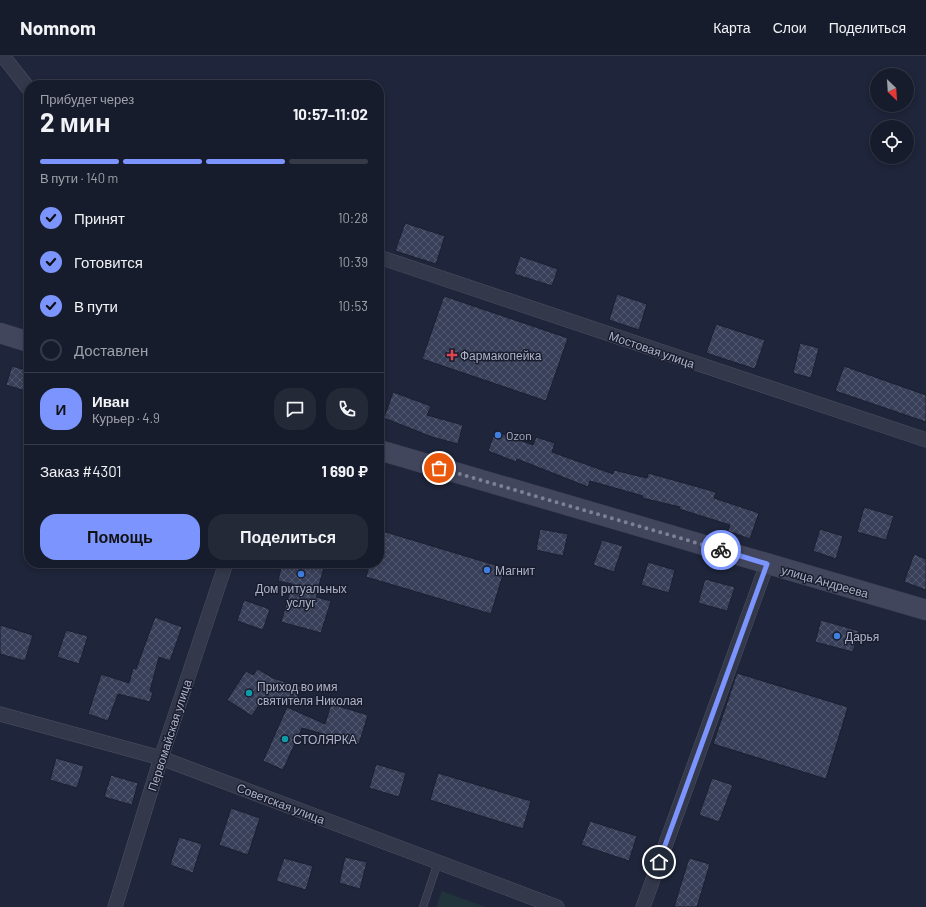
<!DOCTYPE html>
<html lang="ru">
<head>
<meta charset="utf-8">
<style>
  body { margin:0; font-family:Barlow,sans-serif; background:#242938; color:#f1f3f6; height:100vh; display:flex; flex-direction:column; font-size:15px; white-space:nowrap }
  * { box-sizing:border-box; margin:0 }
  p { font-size:13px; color:#9ea1a9 }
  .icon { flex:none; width:22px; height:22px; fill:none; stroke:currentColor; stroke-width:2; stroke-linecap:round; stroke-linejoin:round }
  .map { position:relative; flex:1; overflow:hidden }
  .sheet { position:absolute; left:24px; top:24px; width:360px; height:488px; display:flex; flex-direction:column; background:#171c2c; border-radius:16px; box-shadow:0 2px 6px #0003,0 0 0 1px #363a48 }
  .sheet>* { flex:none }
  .needle { width:26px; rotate:155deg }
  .tools { position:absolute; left:870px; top:12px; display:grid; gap:8px }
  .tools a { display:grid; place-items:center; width:44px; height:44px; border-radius:50%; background:#171c2c; box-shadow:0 2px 6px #0003,0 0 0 1px #363a48; font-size:20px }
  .pin { position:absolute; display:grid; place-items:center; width:34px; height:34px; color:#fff; margin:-17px; border:2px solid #fff; border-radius:50%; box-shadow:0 1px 4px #0007 }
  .courier { position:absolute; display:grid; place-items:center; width:40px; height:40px; margin:-20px; border:3px solid #7b94fe; border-radius:50%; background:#fff; color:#222; box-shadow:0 1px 5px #0007 }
  .summary em { font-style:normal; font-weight:700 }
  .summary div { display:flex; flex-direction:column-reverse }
  .summary { display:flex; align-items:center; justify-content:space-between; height:68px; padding:0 16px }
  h1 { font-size:26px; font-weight:700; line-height:30px }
  .bar { display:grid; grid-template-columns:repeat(4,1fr); gap:6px 4px; align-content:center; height:48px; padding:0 16px }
  .bar i { height:5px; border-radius:3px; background:#363a48 }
  .bar .selected { background:#7b94fe }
  .bar p { grid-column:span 4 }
  .line { display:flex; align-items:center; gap:10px; padding:0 16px; border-top:1px solid #363a48 }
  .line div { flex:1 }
  .round { display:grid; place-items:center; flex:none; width:42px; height:42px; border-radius:16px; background:#242938 }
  ol { padding:0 16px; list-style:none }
  li { display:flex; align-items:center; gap:12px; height:44px }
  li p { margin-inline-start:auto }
  li .icon { padding:4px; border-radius:50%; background:#7b94fe; color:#111; stroke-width:4 }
  li:last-child { color:#9ea1a9 }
  li i { width:22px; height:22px; border:2px solid #363a48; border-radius:50% }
  .button { display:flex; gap:8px; margin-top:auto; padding:8px 16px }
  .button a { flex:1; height:46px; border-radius:16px; background:#7b94fe; color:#111; font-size:16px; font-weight:700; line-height:46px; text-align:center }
  .button a+a { background:#242938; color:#f1f3f6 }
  header { display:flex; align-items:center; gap:24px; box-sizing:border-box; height:56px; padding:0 20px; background:#171c2c; border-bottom:1px solid #363a48 }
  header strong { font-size:19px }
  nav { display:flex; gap:22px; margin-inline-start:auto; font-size:14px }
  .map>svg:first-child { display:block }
  .pitch { fill:#21333b }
  .building { fill:url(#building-cross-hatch); stroke:#1b1f31 }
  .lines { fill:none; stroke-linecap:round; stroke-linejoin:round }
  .lane-casing { stroke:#4e5265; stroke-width:8 }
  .street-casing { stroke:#4e5265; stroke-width:15 }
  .secondary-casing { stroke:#3d4154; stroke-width:21 }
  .lane { stroke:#33384a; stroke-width:7 }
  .street { stroke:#33384a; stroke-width:14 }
  .secondary { stroke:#41465d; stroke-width:20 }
  .done { stroke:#7c8196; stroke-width:4; stroke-dasharray:0 7.2 }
  .route { stroke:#7b94fe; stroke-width:5 }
  .health-dot { fill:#e0444e; stroke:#191d2e; stroke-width:1.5 }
  .shop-dot { fill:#3f7fe0; stroke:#191d2e; stroke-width:1.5 }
  .culture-dot { fill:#0f9aa8; stroke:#191d2e; stroke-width:1.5 }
  .labels { text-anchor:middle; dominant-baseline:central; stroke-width:3; stroke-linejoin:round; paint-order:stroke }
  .street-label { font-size:12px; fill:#aeb2c7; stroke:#191d2e }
  .poi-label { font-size:12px; fill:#aeb2c7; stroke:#191d2e; text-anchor:start }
</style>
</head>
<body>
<header>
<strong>Nomnom</strong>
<nav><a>Карта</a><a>Слои</a><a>Поделиться</a></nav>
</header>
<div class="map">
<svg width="926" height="851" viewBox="0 0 926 851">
  <defs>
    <pattern id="building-cross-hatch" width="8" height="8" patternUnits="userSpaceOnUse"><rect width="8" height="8" fill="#383f58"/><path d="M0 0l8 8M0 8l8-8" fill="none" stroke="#52586e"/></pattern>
  </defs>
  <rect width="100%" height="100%" fill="#1f253a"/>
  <path class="pitch" d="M442,835L486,851H436Z"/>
  <g class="building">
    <path d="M405,167L445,180L436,208L395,195Z"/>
    <path d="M520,200L558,213L552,230L514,218Z"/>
    <path d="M617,238L647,248L639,274L609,264Z"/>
    <path d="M444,240L568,282L546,345L422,303Z"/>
    <path d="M716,268L765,284L755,313L706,297Z"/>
    <path d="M800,287L819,292L811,322L793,317Z"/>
    <path d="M12,310L29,315V336L6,329Z"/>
    <path d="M844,310L926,339V366L835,335Z"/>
    <path d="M393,336L431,350L427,359L463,369L458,388L432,381L384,362Z"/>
    <path d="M495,375L533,389L536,381L555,387L552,396L613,418L614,414L647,422L648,417L716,436L714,442L759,457L750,483L728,475L730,469L679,453L680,451L642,442L643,440L590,425L588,431L517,403L516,406L488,395Z"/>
    <path d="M864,451L894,460L886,484L857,476Z"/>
    <path d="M540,473L568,478L563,500L536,494Z"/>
    <path d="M820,473L843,480L836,503L813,495Z"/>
    <path d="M379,474L505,512L491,558L366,521L370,507H379Z"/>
    <path d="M602,484L623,490L614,516L593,509Z"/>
    <path d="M914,498L926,503V534L904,526Z"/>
    <path d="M648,506L675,514L669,537L641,529Z"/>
    <path d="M282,507H308L324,511L316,541L331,545L321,577L281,566L292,528L278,525Z"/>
    <path d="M705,523L735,531L727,555L698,547Z"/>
    <path d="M244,544L270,553L263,574L237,565Z"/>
    <path d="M155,561L182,571L170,605L159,601L150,635L153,636L150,646L118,638L108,665L88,658L101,618L129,627L133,612L136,613Z"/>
    <path d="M821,564L859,575L853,596L815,586Z"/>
    <path d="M0,569L33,579L25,605L0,598Z"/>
    <path d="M66,574L88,580L79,608L57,601Z"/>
    <path d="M258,613L273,622L301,631L295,650L264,641L252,660L227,644L246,615L253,619Z"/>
    <path d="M737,617L848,651L826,723L713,688Z"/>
    <path d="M331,648L368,659L359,688L302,672L283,714L263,705L287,651L325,668Z"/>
    <path d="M56,702L84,710L77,732L50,724Z"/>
    <path d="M376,708L406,717L399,741L369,732Z"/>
    <path d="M438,717L531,745L523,773L430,744Z"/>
    <path d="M111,719L138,727L132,749L104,741Z"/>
    <path d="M712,722L733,729L719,766L699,759Z"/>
    <path d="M231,752L260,762L248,799L219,789Z"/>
    <path d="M590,765L637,780L629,805L581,789Z"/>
    <path d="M179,781L202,788L193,817L170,809Z"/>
    <path d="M345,801L367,806L360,833L339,827Z"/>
    <path d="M284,802L313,810L306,834L276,825Z"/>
    <path d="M689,802L710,808L697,851H674Z"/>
  </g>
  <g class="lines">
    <defs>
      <path id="lane" d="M423,851L438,806"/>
      <g id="street">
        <path d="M3,0L29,33"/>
        <path d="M379,201L926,384"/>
        <path d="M0,658L161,702L557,851"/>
        <path d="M115,851L161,702L226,507"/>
        <path d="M643,851L767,508"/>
      </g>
      <g id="secondary">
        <path d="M0,277L29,286"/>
        <path d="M379,394L926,554"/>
      </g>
    </defs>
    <use href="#lane" class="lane-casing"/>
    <use href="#street" class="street-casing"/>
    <use href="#secondary" class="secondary-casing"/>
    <use href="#lane" class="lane"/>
    <use href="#street" class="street"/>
    <use href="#secondary" class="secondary"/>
  </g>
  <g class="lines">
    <path class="done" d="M439,412L721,494"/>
    <path class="route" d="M659,806L767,508L721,494"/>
  </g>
  <path class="health-dot" d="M450 293h4v4h4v4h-4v4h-4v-4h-4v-4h4z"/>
  <g class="shop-dot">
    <circle cx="498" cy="379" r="4"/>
    <circle cx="487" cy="514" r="4"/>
    <circle cx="301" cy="518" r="4"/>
    <circle cx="837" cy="580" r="4"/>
  </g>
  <g class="culture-dot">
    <circle cx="249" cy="637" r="4"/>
    <circle cx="285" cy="683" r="4"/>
  </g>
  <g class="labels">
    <g class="street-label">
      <text transform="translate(652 293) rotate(19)">Мостовая улица</text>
      <text transform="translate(825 525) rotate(16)">улица Андреева</text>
      <text transform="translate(169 679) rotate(-72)">Первомайская улица</text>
      <text transform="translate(281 747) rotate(21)">Советская улица</text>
    </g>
    <g class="poi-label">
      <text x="460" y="299">Фармакопейка</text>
      <text x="506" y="379">Ozon</text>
      <text x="495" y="514">Магнит</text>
      <text x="301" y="532" text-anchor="middle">Дом ритуальных<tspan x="301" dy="14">услуг</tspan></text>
      <text x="845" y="580">Дарья</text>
      <text x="257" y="630">Приход во имя<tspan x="257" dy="14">святителя Николая</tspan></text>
      <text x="293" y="683">СТОЛЯРКА</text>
    </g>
  </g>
</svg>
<div class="tools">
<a><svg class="needle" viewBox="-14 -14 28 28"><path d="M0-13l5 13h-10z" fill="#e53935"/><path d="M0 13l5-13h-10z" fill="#9ea1a9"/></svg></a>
<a><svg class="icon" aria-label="locate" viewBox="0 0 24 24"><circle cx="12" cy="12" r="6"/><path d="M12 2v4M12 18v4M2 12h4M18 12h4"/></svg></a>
</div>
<div class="pin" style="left:439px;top:412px;background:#ea580c"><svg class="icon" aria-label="bag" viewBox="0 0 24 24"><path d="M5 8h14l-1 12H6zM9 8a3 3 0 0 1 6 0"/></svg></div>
<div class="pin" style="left:659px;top:806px;background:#1f2937"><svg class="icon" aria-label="home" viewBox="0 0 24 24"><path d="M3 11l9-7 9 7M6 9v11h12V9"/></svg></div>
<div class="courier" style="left:721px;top:494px"><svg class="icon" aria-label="bike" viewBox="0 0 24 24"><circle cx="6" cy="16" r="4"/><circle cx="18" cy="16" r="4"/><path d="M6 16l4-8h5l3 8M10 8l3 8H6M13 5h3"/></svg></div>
<section class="sheet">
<div class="summary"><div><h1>2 мин</h1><p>Прибудет через</p></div><em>10:57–11:02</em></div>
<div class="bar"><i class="selected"></i><i class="selected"></i><i class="selected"></i><i></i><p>В пути · 140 m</p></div>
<ol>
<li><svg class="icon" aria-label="check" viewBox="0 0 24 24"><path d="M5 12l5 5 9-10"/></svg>Принят<p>10:28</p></li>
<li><svg class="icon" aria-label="check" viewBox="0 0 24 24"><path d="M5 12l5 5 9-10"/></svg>Готовится<p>10:39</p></li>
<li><svg class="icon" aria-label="check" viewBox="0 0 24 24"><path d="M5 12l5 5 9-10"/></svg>В пути<p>10:53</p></li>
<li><i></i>Доставлен</li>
</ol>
<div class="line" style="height:72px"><b class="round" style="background:#7b94fe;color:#111">И</b><div><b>Иван</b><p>Курьер · 4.9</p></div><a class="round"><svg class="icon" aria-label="chat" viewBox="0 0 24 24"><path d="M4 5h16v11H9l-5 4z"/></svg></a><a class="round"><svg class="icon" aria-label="phone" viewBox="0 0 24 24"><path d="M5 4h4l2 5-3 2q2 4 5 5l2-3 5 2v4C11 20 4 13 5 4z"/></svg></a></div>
<div class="line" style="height:52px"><div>Заказ #4301</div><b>1 690 ₽</b></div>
<div class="button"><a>Помощь</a><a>Поделиться</a></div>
</section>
</div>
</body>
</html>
